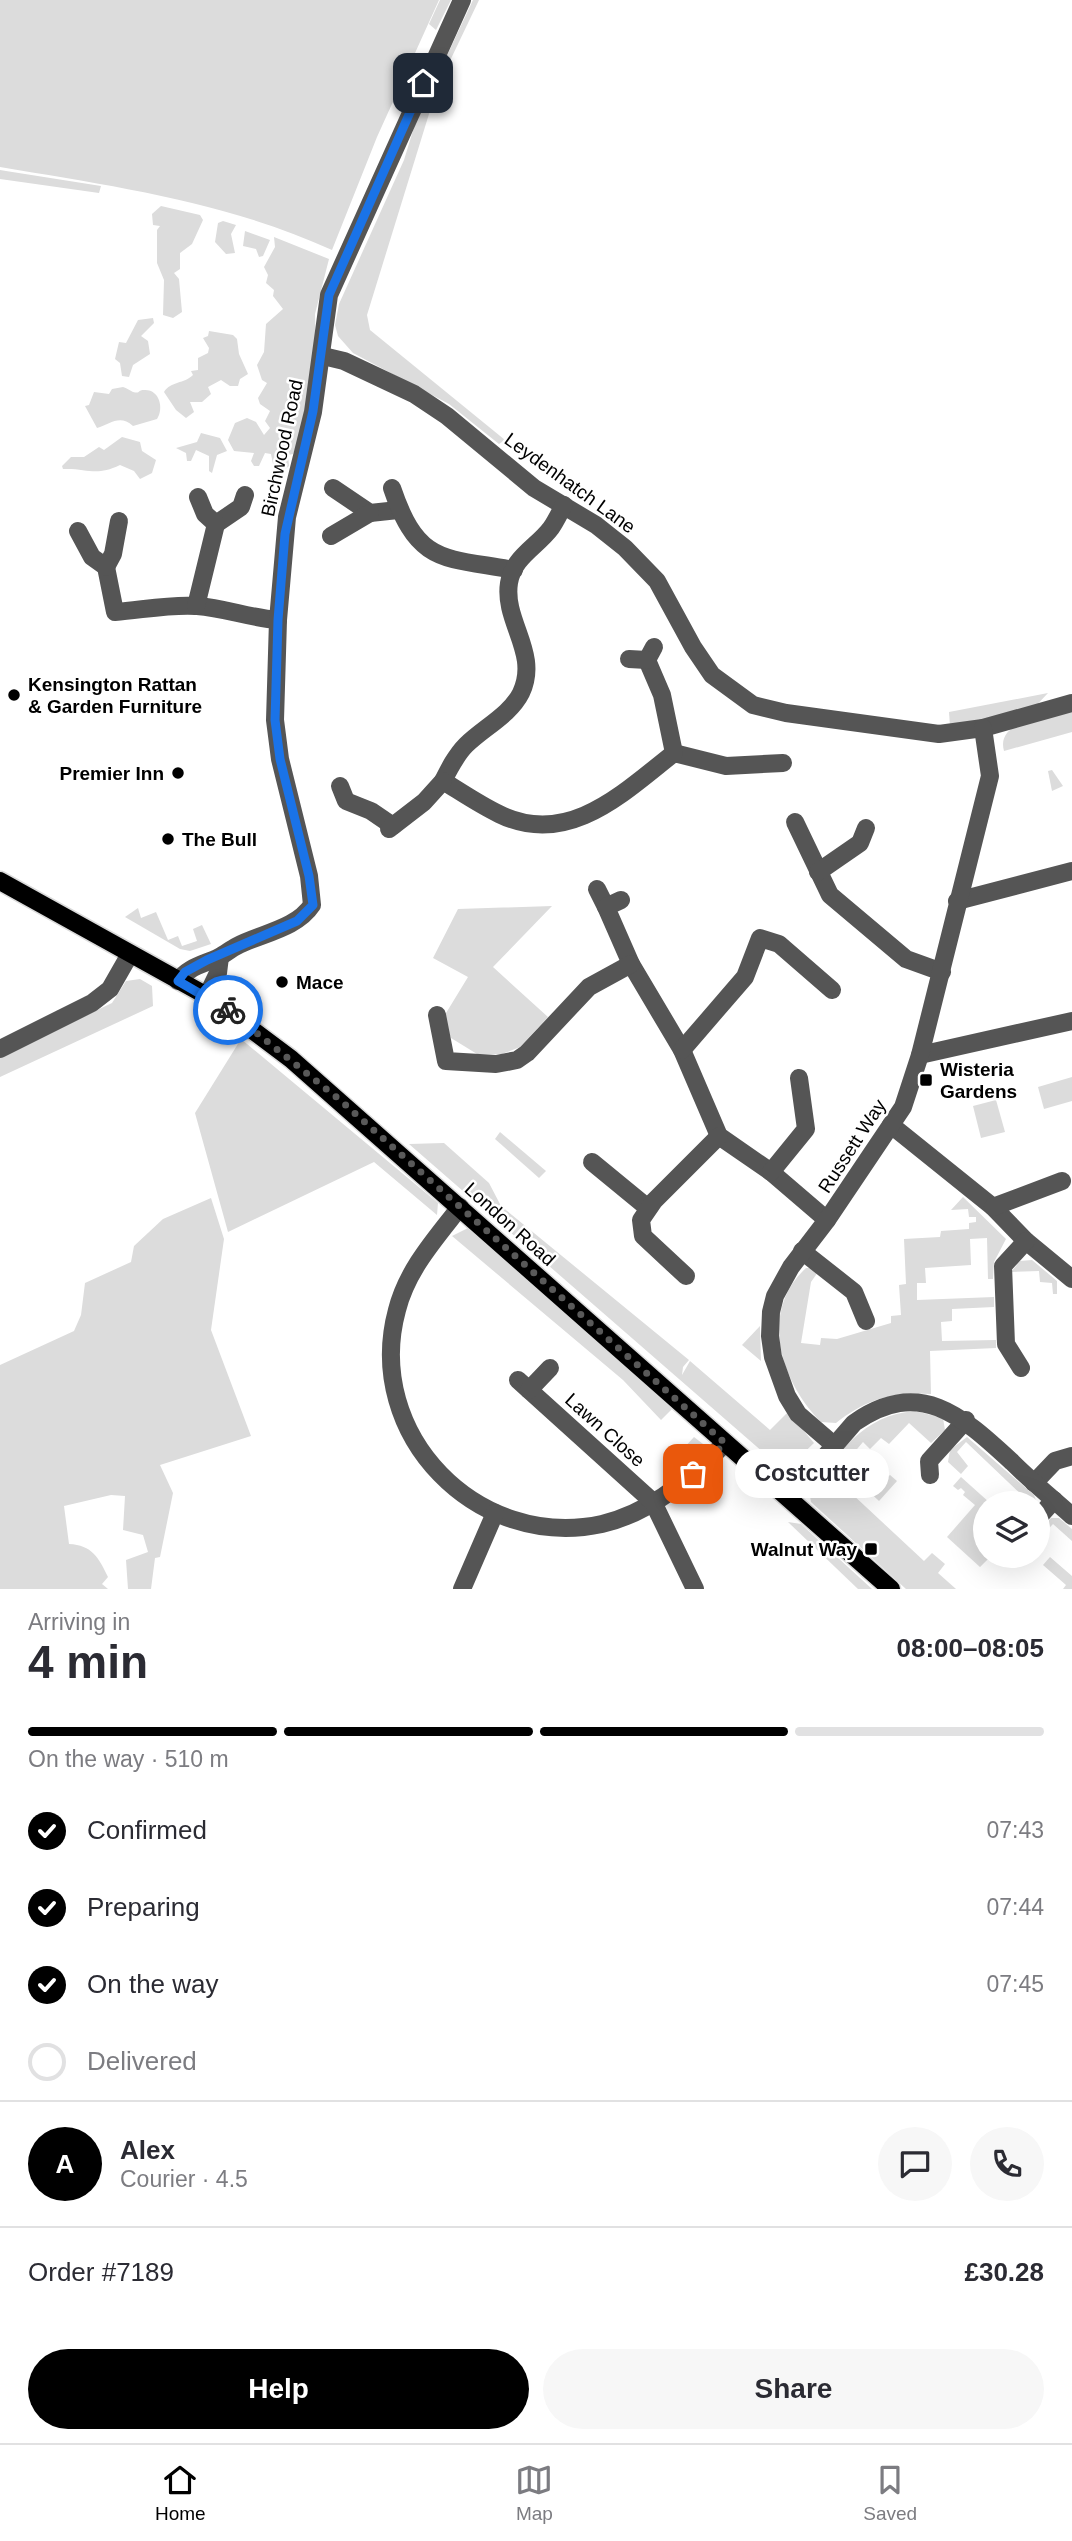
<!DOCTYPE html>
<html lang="en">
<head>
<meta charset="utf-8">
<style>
  body { margin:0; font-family:Arial,sans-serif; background:#f7f7f7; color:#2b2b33; height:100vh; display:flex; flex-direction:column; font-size:26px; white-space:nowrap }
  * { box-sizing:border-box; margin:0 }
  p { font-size:23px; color:#7c7c81 }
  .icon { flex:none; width:38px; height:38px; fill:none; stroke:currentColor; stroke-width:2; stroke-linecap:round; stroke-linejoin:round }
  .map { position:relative; height:1589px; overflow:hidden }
  .drawer { display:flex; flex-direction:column; background:#fff; flex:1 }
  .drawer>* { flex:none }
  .fabs { position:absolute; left:973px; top:1491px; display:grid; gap:14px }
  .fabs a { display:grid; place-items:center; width:77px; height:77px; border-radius:50%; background:#fff; box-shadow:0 7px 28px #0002; font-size:35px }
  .pin { position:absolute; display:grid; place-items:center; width:60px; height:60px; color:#fff; margin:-30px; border-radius:14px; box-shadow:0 4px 10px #0006 }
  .courier { position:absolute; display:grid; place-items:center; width:70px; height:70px; margin:-35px; border:5px solid #1a73e8; border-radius:50%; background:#fff; color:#222; box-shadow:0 2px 9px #0007 }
  .bubble { position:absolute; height:49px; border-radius:24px; background:#fff; box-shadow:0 7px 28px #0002; font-size:23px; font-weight:700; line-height:49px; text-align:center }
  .summary em { font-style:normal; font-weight:700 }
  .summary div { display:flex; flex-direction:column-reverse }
  .summary { display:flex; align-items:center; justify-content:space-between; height:119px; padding:0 28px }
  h1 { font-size:46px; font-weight:700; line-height:52px }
  .bar { display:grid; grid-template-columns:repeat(4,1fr); gap:10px 7px; align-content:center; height:84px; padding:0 28px }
  .bar i { height:9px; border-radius:5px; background:#e1e1e2 }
  .bar .selected { background:#000 }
  .bar p { grid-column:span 4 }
  .line { display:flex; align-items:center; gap:18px; padding:0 28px; border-top:2px solid #e1e1e2 }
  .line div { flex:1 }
  .round { display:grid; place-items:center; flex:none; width:74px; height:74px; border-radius:37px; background:#f7f7f7 }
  ol { padding:0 28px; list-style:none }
  li { display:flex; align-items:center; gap:21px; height:77px }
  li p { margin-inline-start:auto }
  li .icon { padding:7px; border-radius:50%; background:#000; color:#fff; stroke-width:4 }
  li:last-child { color:#7c7c81 }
  li i { width:38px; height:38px; border:4px solid #e1e1e2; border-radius:50% }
  .primary-button { display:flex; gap:14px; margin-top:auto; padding:14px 28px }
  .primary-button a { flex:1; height:80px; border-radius:42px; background:#000; color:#fff; font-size:28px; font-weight:700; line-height:80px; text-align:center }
  .primary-button a+a { background:#f7f7f7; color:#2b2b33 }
  .tabs { display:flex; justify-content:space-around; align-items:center; height:98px; border-top:2px solid #e1e1e2; background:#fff; font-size:19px; color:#7c7c81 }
  .tabs a { display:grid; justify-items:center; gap:4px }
  .tabs .selected { color:#000 }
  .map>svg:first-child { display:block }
  .green { fill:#dcdcdc }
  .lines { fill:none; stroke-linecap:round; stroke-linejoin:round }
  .major-casing { stroke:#dbdbdb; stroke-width:21 }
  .minor { stroke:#555; stroke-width:18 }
  .major { stroke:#000; stroke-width:18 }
  .done { stroke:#595959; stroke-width:7; stroke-dasharray:0 12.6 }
  .route { stroke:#1a73e8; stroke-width:9 }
  .poi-dot { fill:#000; stroke:#fff; stroke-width:2.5 }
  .labels { text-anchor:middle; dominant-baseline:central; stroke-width:5; stroke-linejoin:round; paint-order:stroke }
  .street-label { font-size:19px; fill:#000; stroke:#fff }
  .poi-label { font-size:19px; font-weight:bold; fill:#000; stroke:#fff; text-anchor:start }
</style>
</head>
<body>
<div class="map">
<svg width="1072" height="1589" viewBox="0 0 1072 1589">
  <rect width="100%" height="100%" fill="#fff"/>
  <g class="green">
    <path d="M0,0H439L377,137L332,250C227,202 113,186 0,167Z"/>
    <path d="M440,0H451L436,30L429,24Z"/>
    <path d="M473,0H479L437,88L367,315L370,330L505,440L499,444L449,404L353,353L338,336L335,325L339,304L404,160L415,124Z"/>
    <path d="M0,170L6,171L101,186L99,193L0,179Z"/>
    <path d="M161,206L200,215L203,220L192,244L180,253V269L174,273L179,279L182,312L173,318L163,315L164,280L157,263V230L160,226L153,225L152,214Z"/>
    <path d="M223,221L236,225L231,234L235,253L226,254L215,242L218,223Z"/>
    <path d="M245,231L270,240L263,256L259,257L256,249L243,246Z"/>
    <path d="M274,237L329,259L315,314L316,358L302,435L293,454L288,455L289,466L281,473L274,469L271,454L265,453L259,466H254L251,461L254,453L234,451L228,440L235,423L247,418L256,422L264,435L270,428L265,421L270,411L260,404L258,398L267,383L262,380L257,365L264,352L266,324L283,309L273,296L274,290L266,283L268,275L264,267L275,247Z"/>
    <path d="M153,318L154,323L141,336L148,341L150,354L133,365L129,377L122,376L120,363L115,359L119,342L126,343L138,320Z"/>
    <path d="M209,331L233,335L237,339L239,354L248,374L240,379L238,386H230L221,380L208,387L211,394L202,402H190L194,412L186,418L176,410L164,392C171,381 184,384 193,375L191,371L198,370V358L208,353L209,348L203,338L208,336Z"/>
    <path d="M123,387C127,388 129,390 133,392C141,394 137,390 144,390C160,389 164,409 157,419L133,426C120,414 110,424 97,428L85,406L89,405L94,392L109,394L112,389Z"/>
    <path d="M201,433L220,438L227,451L217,455L212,473L209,471V456L196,450L191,461H187L186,453L176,448L197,442Z"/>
    <path d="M122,437L140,442L142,451L156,460L152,473L140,479L134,471L120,465C95,477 88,468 63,469L62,466L71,457H84L99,447L104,450Z"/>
    <path d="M1048,693L1032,710L950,726L949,712Z"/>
    <path d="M1072,709V732L1004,751C995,720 1051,714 1072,709Z"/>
    <path d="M1052,770L1063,786L1052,791L1048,771Z"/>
    <path d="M552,906L493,967L548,1017L520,1047L502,1054H477L451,1038L443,1018L468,977L433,958L458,909Z"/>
    <path d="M138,908L141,918L156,912L168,940L178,936L182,946L197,941L193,929L202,925L211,944L190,951L180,949L125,917Z"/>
    <path d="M140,979L152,986L153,1006L0,1077V1056L112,1003L126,981Z"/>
    <path d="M241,1039L438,1203L437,1215L374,1162L228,1232L195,1113Z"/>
    <path d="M1072,1077V1101L1044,1109L1038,1087Z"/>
    <path d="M996,1100L1005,1132L981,1138L973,1106Z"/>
    <path d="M500,1132L546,1171L539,1178L495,1139Z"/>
    <path d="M444,1143L489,1183L501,1206L689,1360L683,1367L682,1375L690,1361L770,1430L788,1412L814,1443L789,1467H780L409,1144Z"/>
    <path d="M963,1197L1006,1239L994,1262L993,1279H988L987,1238L970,1239L971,1265L925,1268L926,1283H917V1300L994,1297V1307L952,1309V1321L941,1322L942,1341L996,1340V1348L930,1351L931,1394C894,1391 866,1399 836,1423L821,1422C781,1382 758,1312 806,1268H814L818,1272L811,1282L801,1343L820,1345L821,1338L837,1339L891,1323V1316L901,1315L899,1285L906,1284L904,1239L940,1237L941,1231L969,1229V1223L976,1222V1217H969L968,1209L951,1210Z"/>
    <path d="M211,1198L224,1239L211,1330L251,1436L160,1465L173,1493L160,1557L155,1558L151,1589H128L126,1560L148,1552L143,1535L123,1530L125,1496L111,1495L64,1506L69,1544C92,1545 99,1558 108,1577L102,1584L108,1589H0V1365L74,1331L81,1315L85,1283L131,1262L134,1246L163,1219Z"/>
    <path d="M468,1228L672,1409L661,1420L623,1380L452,1236Z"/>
    <path d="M1032,1260L1057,1281V1294H1053L1052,1283L1040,1282L1039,1271L1011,1272L1020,1261Z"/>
    <path d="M760,1326L761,1361L742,1345Z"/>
    <path d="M915,1411L943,1418L945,1430L931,1443L909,1423L889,1444L881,1438L870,1449L863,1442L852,1455L882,1482L890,1475L897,1481L879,1501L860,1483L851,1493L924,1561L932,1553L945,1564L938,1573L956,1589H906L811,1502L809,1491C840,1453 862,1415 915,1411Z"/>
    <path d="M694,1437L703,1444L701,1455L672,1478L665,1480L663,1471Z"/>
    <path d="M967,1437L1034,1495L1037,1503H1027L1028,1501L966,1442L957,1452L968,1466L961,1474L948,1462L950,1450Z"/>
    <path d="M961,1477L990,1503H985L980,1515L985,1520V1556H991L980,1567L947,1537L975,1505L963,1495L965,1492L961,1488L958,1490L953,1486Z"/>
    <path d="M1051,1518H1059L1072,1529V1541L1053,1524L1038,1540V1532Z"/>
    <path d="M788,1522L801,1524L872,1589H858Z"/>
    <path d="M1050,1557L1072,1576V1589H1063L1066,1585L1043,1565Z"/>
  </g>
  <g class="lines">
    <defs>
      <path id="major" d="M0,881L207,996L291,1059L891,1589"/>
    </defs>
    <use href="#major" class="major-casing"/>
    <g class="minor">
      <path d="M323,356L344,361L414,394L447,416L534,488L596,525L625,548L657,581L693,647L712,675L753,705L786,713L939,734L983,728L1072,703"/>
      <path d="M333,488L370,513L398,510"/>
      <path d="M392,488C418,565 443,557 514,570"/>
      <path d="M564,505C560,512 556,521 551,528C537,547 513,557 509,583C503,622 540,653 521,693C510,715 483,728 466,745C456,755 449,769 443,781C461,792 480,805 499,814C568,848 623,793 674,753L726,766L783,763"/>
      <path d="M216,524L241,507L245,495"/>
      <path d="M78,531L92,557L106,567L115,612C142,610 170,604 197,606C225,608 250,618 278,620"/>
      <path d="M331,536L370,513"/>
      <path d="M106,567L113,554L119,521"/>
      <path d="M196,606L216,524L205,514L198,497"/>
      <path d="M654,647L647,660L662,695L674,753"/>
      <path d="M629,659L647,660"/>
      <path d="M340,786L346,801L371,811L393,826"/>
      <path d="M795,822L830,895L906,959L942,972"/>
      <path d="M389,829L424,802L443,781"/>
      <path d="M818,872L860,843L866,828"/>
      <path d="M597,889L606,907"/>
      <path d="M621,900L606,907L631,964L682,1050L719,1136L771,1172L827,1220"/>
      <path d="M957,901L1072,871"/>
      <path d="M178,981C189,966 203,965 219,957C225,954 231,949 237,946C262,933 296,929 312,905L309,876L280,759L275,720L278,620L287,517L313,412L329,295L462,0"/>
      <path d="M207,996L218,973L220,957"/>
      <path d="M437,1015L446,1061L496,1064L517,1060L527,1053L589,987L631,964"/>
      <path d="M0,1049L92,1003L110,989L130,954"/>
      <path d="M682,1050L745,977L760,938L779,944L832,990"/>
      <path d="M920,1055L1072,1021"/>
      <path d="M891,1125L993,1207L1026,1241L1072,1279"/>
      <path d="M592,1162L648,1208"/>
      <path d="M771,1172L806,1129L799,1078"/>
      <path d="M460,1207C435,1239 407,1270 397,1310C363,1435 478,1551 602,1524C650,1513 692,1478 725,1443"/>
      <path d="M993,1207L1062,1181"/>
      <path d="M802,1251L854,1292L866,1321"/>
      <path d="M686,1276L643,1236L641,1220L654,1201L719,1136"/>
      <path d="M1021,1368L1006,1344L1003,1266L1026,1241"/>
      <path d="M518,1380L653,1502L695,1589"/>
      <path d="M529,1390L550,1368"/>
      <path d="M834,1445L798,1414L787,1396L773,1357L770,1336L771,1312L775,1296L791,1267L827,1220L903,1107L920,1055L990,776L983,728"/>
      <path d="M930,1475L929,1461L966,1420"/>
      <path d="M1034,1483L1055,1461L1072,1456"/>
      <path d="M790,1497L854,1423C920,1376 963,1417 1012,1462C1031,1481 1052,1498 1072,1516"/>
      <path d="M1038,1518L1054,1500"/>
      <path d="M462,1589L495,1513"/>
    </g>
    <use href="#major" class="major"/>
  </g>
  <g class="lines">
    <path class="done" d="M228,1010L340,1100L725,1443L693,1474"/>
    <path class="route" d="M228,1010L178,981L185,972L207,960L297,921L313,905L309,876L280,759L275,720L278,620L285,534L313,411L329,295L423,83"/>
  </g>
  <g class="poi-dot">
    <circle cx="14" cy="695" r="7"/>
    <circle cx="178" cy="773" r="7"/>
    <circle cx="168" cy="839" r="7"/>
    <circle cx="282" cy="982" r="7"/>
    <rect x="919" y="1073" width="14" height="14" rx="3.5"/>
    <rect x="864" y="1542" width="14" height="14" rx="3.5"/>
  </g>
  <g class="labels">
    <g class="street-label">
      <text transform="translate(282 448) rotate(-78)">Birchwood Road</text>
      <text transform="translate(570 483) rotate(36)">Leydenhatch Lane</text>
      <text transform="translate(852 1146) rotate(-57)">Russett Way</text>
      <text transform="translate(510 1224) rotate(42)">London Road</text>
      <text transform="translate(605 1430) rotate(42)">Lawn Close</text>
    </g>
    <g class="poi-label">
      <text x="28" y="684">Kensington Rattan<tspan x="28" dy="22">&amp; Garden Furniture</tspan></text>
      <text x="164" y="773" text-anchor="end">Premier Inn</text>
      <text x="182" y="839">The Bull</text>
      <text x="296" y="982">Mace</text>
      <text x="940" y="1069">Wisteria<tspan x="940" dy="22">Gardens</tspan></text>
      <text x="857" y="1549" text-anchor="end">Walnut Way</text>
    </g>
  </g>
</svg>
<div class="fabs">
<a><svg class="icon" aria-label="layers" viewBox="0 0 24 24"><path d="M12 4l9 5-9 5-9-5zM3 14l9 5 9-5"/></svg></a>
</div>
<div class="pin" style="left:693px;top:1474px;background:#ea580c"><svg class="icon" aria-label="bag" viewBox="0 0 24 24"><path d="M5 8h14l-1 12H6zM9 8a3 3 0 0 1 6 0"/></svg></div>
<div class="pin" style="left:423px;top:83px;background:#1f2937"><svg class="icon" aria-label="home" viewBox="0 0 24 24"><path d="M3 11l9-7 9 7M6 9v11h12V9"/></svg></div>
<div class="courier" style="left:228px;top:1010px"><svg class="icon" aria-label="bike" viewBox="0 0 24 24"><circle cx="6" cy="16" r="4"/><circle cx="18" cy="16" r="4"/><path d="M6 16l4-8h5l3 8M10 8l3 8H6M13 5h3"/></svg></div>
<div class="bubble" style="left:735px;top:1449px;width:154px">Costcutter</div>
</div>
<section class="drawer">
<div class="summary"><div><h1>4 min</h1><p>Arriving in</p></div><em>08:00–08:05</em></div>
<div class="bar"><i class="selected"></i><i class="selected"></i><i class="selected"></i><i></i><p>On the way · 510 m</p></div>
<ol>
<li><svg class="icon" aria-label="check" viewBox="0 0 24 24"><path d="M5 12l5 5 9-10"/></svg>Confirmed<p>07:43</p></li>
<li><svg class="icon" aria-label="check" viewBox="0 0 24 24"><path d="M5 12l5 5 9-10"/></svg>Preparing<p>07:44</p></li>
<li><svg class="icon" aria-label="check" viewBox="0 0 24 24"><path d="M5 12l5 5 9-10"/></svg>On the way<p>07:45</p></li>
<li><i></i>Delivered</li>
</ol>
<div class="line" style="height:126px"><b class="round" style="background:#000;color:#fff">A</b><div><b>Alex</b><p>Courier · 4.5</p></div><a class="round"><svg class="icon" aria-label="chat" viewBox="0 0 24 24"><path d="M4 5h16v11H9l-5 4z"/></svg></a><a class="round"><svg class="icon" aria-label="phone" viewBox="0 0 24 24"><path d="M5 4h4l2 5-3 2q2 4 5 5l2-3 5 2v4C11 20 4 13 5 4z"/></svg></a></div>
<div class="line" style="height:91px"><div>Order #7189</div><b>£30.28</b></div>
<div class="primary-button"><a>Help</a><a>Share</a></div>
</section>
<nav class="tabs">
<a class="selected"><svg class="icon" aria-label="home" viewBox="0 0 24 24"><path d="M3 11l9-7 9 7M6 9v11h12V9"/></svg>Home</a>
<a><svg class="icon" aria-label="map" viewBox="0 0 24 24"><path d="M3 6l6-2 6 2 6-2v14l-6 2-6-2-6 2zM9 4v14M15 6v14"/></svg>Map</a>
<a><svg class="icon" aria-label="saved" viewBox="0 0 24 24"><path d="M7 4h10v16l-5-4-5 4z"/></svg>Saved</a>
</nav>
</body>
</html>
